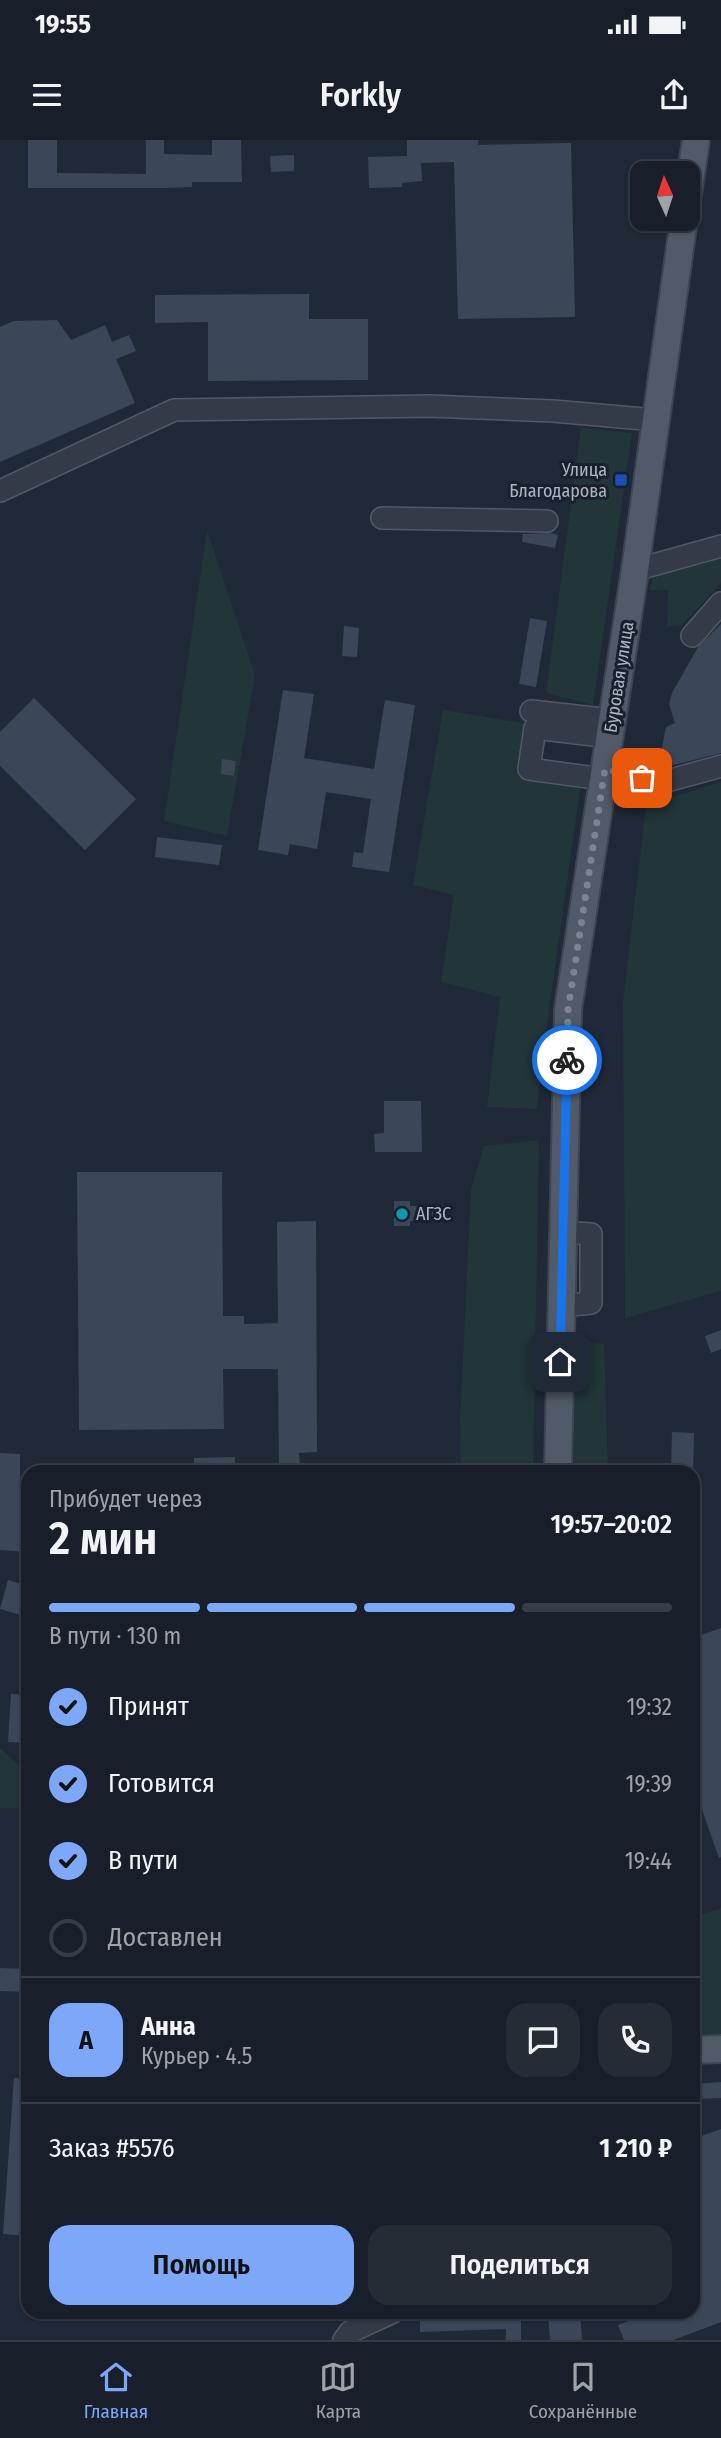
<!DOCTYPE html>
<html lang="ru">
<head>
<meta charset="utf-8">
<style>
  body { margin:0; font-family:"Fira Sans Condensed",sans-serif; background:#252c36; color:#f1f3f6; height:100vh; display:flex; flex-direction:column; font-size:26px; white-space:nowrap }
  * { box-sizing:border-box; margin:0 }
  p { font-size:23px; color:#9fa2a8 }
  .icon { flex:none; width:38px; height:38px; fill:none; stroke:currentColor; stroke-width:2; stroke-linecap:round; stroke-linejoin:round }
  .map { position:relative; flex:1; overflow:hidden }
  .details { position:absolute; left:21px; top:1325px; width:679px; height:854px; display:flex; flex-direction:column; background:#181f2a; border-radius:21px; box-shadow:0 2px 5px #0004,0 0 0 2px #363d47 }
  .details>* { flex:none }
  .needle { width:46px; rotate:357deg }
  .fabs { position:absolute; left:630px; top:21px; display:grid; gap:14px }
  .fabs a { display:grid; place-items:center; width:70px; height:70px; border-radius:14px; background:#181f2a; box-shadow:0 2px 5px #0004,0 0 0 2px #363d47; font-size:35px }
  .pin { position:absolute; display:grid; place-items:center; width:60px; height:60px; color:#fff; margin:-30px; border-radius:14px; box-shadow:0 4px 10px #0006 }
  .courier { position:absolute; display:grid; place-items:center; width:70px; height:70px; margin:-35px; border:5px solid #1a73e8; border-radius:50%; background:#fff; color:#222; box-shadow:0 2px 9px #0007 }
  .head em { font-style:normal; font-weight:600 }
  .head div { display:flex; flex-direction:column-reverse }
  .head { display:flex; align-items:center; justify-content:space-between; height:119px; padding:0 28px }
  h1 { font-size:46px; font-weight:600; line-height:52px }
  .bar { display:grid; grid-template-columns:repeat(4,1fr); gap:10px 7px; align-content:center; height:84px; padding:0 28px }
  .bar i { height:9px; border-radius:5px; background:#363d47 }
  .bar .selected { background:#7da8fa }
  .bar p { grid-column:span 4 }
  .line { display:flex; align-items:center; gap:18px; padding:0 28px; border-top:2px solid #363d47 }
  .line div { flex:1 }
  .round { display:grid; place-items:center; flex:none; width:74px; height:74px; border-radius:21px; background:#252c36 }
  ol { padding:0 28px; list-style:none }
  li { display:flex; align-items:center; gap:21px; height:77px }
  li p { margin-inline-start:auto }
  li .icon { padding:7px; border-radius:50%; background:#7da8fa; color:#111; stroke-width:4 }
  li:last-child { color:#9fa2a8 }
  li i { width:38px; height:38px; border:4px solid #363d47; border-radius:50% }
  .primary-button { display:flex; gap:14px; margin-top:auto; padding:14px 28px }
  .primary-button a { flex:1; height:80px; border-radius:21px; background:#7da8fa; color:#111; font-size:28px; font-weight:600; line-height:80px; text-align:center }
  .primary-button a+a { background:#252c36; color:#f1f3f6 }
  .status { display:flex; justify-content:space-between; align-items:center; height:49px; padding:0 35px; background:#181f2a; direction:ltr }
  .status svg { height:19px; fill:currentColor }
  header { display:flex; justify-content:space-between; align-items:center; height:91px; padding:0 28px; background:#181f2a; font-size:32px; font-weight:600 }
  .dock { display:flex; justify-content:space-around; align-items:center; height:98px; border-top:2px solid #363d47; background:#181f2a; font-size:19px; color:#9fa2a8 }
  .dock a { display:grid; justify-items:center; gap:4px }
  .dock .selected { color:#7da8fa }
  .map>svg:first-child { display:block }
  .green { fill:#223539 }
  .building { fill:#3b4758 }
  .lines { fill:none; stroke-linecap:round; stroke-linejoin:round }
  .minor-casing { stroke:#515866; stroke-width:24 }
  .major-casing { stroke:#3d4452; stroke-width:30 }
  .minor { stroke:#333b48; stroke-width:21 }
  .major { stroke:#515a69; stroke-width:26 }
  .done { stroke:#7c8494; stroke-width:7; stroke-dasharray:0 12.6 }
  .route { stroke:#1a73e8; stroke-width:9 }
  .transit-dot { fill:#1a4fb4; stroke:#19202d; stroke-width:2.5 }
  .culture-dot { fill:#0f9aa8; stroke:#19202d; stroke-width:2.5 }
  .labels { text-anchor:middle; dominant-baseline:central; stroke-width:6; stroke-linejoin:round; paint-order:stroke }
  .poi-label { font-size:18px; fill:#adb5c5; stroke:#19202d; text-anchor:end }
  .street-label { font-size:18px; fill:#adb5c5; stroke:#19202d }
</style>
</head>
<body>
<div class="status"><b>19:55</b><svg viewBox="0 0 49 12"><path d="M0 12V9h3v3zM5 12V6h3v6zM10 12V3h3v9zM15 12V0h3v12zM26 1h20v11H26zM47 4h2v5h-2z"/></svg></div>
<header><svg class="icon" aria-label="menu" viewBox="0 0 24 24"><path d="M4 6h16M4 12h16M4 18h16"/></svg>Forkly<svg class="icon" aria-label="share" viewBox="0 0 24 24"><path d="M12 15V3M7 8l5-5 5 5M5 13v7h14v-7"/></svg></header>
<div class="map">
<svg width="721" height="2200" viewBox="0 0 721 2200">
  <rect width="100%" height="100%" fill="#202938"/>
  <g class="green">
    <path d="M581,288L632,293L593,565L546,553Z"/>
    <path d="M207,390L255,535L227,696L164,681Z"/>
    <path d="M721,415V443L682,485L667,487L668,450H650L654,433Z"/>
    <path d="M443,570L529,584L523,638L581,644L544,905L537,969L487,967L500,857L441,842L454,755L413,745Z"/>
    <path d="M721,642V1151L625,1178L623,861L646,665Z"/>
    <path d="M539,1000L533,1332H461L460,1281L471,1050L484,1006Z"/>
    <path d="M576,1202L604,1204L608,1332H573Z"/>
    <path d="M0,1608L28,1634V1668H0Z"/>
    <path d="M721,1768V1900L693,1901V1778Z"/>
  </g>
  <g class="building">
    <path d="M28,0H57V33L146,34V0H164V14L212,15V0H241L242,42H192V47L163,48H28Z"/>
    <path d="M407,0H478V5L571,3L575,177L458,179L454,22L421,23L422,41L402,43V47L369,48L368,17L407,16Z"/>
    <path d="M294,15V31L271,32L270,16Z"/>
    <path d="M309,154V179H368V240L208,241V182L155,183V155Z"/>
    <path d="M57,180L71,200L105,185L112,202L129,195L136,211L116,219L135,263L0,322V187L14,181Z"/>
    <path d="M551,393L558,395L555,408L522,402L523,394Z"/>
    <path d="M530,478L547,481L536,547L519,544Z"/>
    <path d="M721,484V613L658,629L666,587L675,583L669,564L672,553L698,507Z"/>
    <path d="M344,486L359,488L357,517L342,516Z"/>
    <path d="M283,550L314,554L304,618L374,629L385,560L415,565L389,732L352,727L354,712L363,713L371,659L326,652L317,709L290,704L288,715L258,710Z"/>
    <path d="M34,558L136,659L85,710L0,626V592Z"/>
    <path d="M222,619L236,621L234,636L221,634Z"/>
    <path d="M157,697L222,705L219,725L155,717Z"/>
    <path d="M384,961H421L422,1012H375L374,994L384,993Z"/>
    <path d="M77,1032H222L223,1176H244V1184L278,1183L277,1082L316,1081L317,1312L299,1313L300,1332H279L278,1229H223L224,1289L79,1290Z"/>
    <path d="M394,1061H410V1066L444,1065V1081H410V1086H394Z"/>
    <path d="M721,1190V1209L711,1213L705,1196Z"/>
    <path d="M672,1292L694,1293L693,1332H671Z"/>
    <path d="M0,1313L20,1314V1351H28V1412L0,1410Z"/>
    <path d="M235,1317V1332H194V1318Z"/>
    <path d="M8,1440L28,1446V1477L0,1469Z"/>
    <path d="M721,1488V1717L719,1718L693,1644V1498Z"/>
    <path d="M11,1554L28,1555V1603L8,1602Z"/>
    <path d="M0,1828L28,1829V1852L0,1851Z"/>
    <path d="M14,1938L28,1939V2096L3,2094Z"/>
    <path d="M721,1942V1958L693,1959V1944Z"/>
    <path d="M721,1989V2182L673,2200H624L618,2185L653,2172H693V1999Z"/>
    <path d="M420,2172H521V2200H506V2189L420,2192Z"/>
    <path d="M548,2172H580L582,2200H550Z"/>
  </g>
  <g class="lines">
    <defs>
      <g id="minor">
        <path d="M0,351L174,270L429,266L553,271L655,280"/>
        <path d="M382,378L547,381"/>
        <path d="M635,430L721,406"/>
        <path d="M692,496L721,463"/>
        <path d="M531,571L612,580"/>
        <path d="M605,629L660,643L721,626"/>
        <path d="M603,639L529,629L535,588L610,597"/>
        <path d="M561,1166L591,1163V1094L563,1092"/>
        <path d="M344,2200L350,2192L393,2172"/>
      </g>
      <g id="major">
        <path d="M688,54L696,0"/>
        <path d="M558,1332L568,870L635,430L684,79"/>
        <path d="M693,1910L721,1909"/>
      </g>
    </defs>
    <use href="#minor" class="minor-casing"/>
    <use href="#major" class="major-casing"/>
    <use href="#minor" class="minor"/>
    <use href="#major" class="major"/>
  </g>
  <g class="lines">
    <path class="done" d="M567,920L568,870L605,629L642,638"/>
    <path class="route" d="M560,1222L567,920"/>
  </g>
  <rect class="transit-dot" x="614" y="333" width="14" height="14" rx="3.5"/>
  <circle class="culture-dot" cx="402" cy="1074" r="7"/>
  <g class="labels">
    <g class="poi-label">
      <text x="607" y="330">Улица<tspan x="607" dy="21">Благодарова</tspan></text>
      <text x="416" y="1074" text-anchor="start">АГЗС</text>
    </g>
    <g class="street-label">
      <text transform="translate(619 537) rotate(-81)">Буровая улица</text>
    </g>
  </g>
</svg>
<div class="fabs">
<a><svg class="needle" viewBox="-14 -14 28 28"><path d="M0-13l5 13h-10z" fill="#e53935"/><path d="M0 13l5-13h-10z" fill="#9fa2a8"/></svg></a>
</div>
<div class="pin" style="left:642px;top:638px;background:#ea580c"><svg class="icon" aria-label="bag" viewBox="0 0 24 24"><path d="M5 8h14l-1 12H6zM9 8a3 3 0 0 1 6 0"/></svg></div>
<div class="pin" style="left:560px;top:1222px;background:#1f2937"><svg class="icon" aria-label="home" viewBox="0 0 24 24"><path d="M3 11l9-7 9 7M6 9v11h12V9"/></svg></div>
<div class="courier" style="left:567px;top:920px"><svg class="icon" aria-label="bike" viewBox="0 0 24 24"><circle cx="6" cy="16" r="4"/><circle cx="18" cy="16" r="4"/><path d="M6 16l4-8h5l3 8M10 8l3 8H6M13 5h3"/></svg></div>
<section class="details">
<div class="head"><div><h1>2 мин</h1><p>Прибудет через</p></div><em>19:57–20:02</em></div>
<div class="bar"><i class="selected"></i><i class="selected"></i><i class="selected"></i><i></i><p>В пути · 130 m</p></div>
<ol>
<li><svg class="icon" aria-label="check" viewBox="0 0 24 24"><path d="M5 12l5 5 9-10"/></svg>Принят<p>19:32</p></li>
<li><svg class="icon" aria-label="check" viewBox="0 0 24 24"><path d="M5 12l5 5 9-10"/></svg>Готовится<p>19:39</p></li>
<li><svg class="icon" aria-label="check" viewBox="0 0 24 24"><path d="M5 12l5 5 9-10"/></svg>В пути<p>19:44</p></li>
<li><i></i>Доставлен</li>
</ol>
<div class="line" style="height:126px"><b class="round" style="background:#7da8fa;color:#111">А</b><div><b>Анна</b><p>Курьер · 4.5</p></div><a class="round"><svg class="icon" aria-label="chat" viewBox="0 0 24 24"><path d="M4 5h16v11H9l-5 4z"/></svg></a><a class="round"><svg class="icon" aria-label="phone" viewBox="0 0 24 24"><path d="M5 4h4l2 5-3 2q2 4 5 5l2-3 5 2v4C11 20 4 13 5 4z"/></svg></a></div>
<div class="line" style="height:91px"><div>Заказ #5576</div><b>1 210 ₽</b></div>
<div class="primary-button"><a>Помощь</a><a>Поделиться</a></div>
</section>
</div>
<nav class="dock">
<a class="selected"><svg class="icon" aria-label="home" viewBox="0 0 24 24"><path d="M3 11l9-7 9 7M6 9v11h12V9"/></svg>Главная</a>
<a><svg class="icon" aria-label="map" viewBox="0 0 24 24"><path d="M3 6l6-2 6 2 6-2v14l-6 2-6-2-6 2zM9 4v14M15 6v14"/></svg>Карта</a>
<a><svg class="icon" aria-label="saved" viewBox="0 0 24 24"><path d="M7 4h10v16l-5-4-5 4z"/></svg>Сохранённые</a>
</nav>
</body>
</html>
